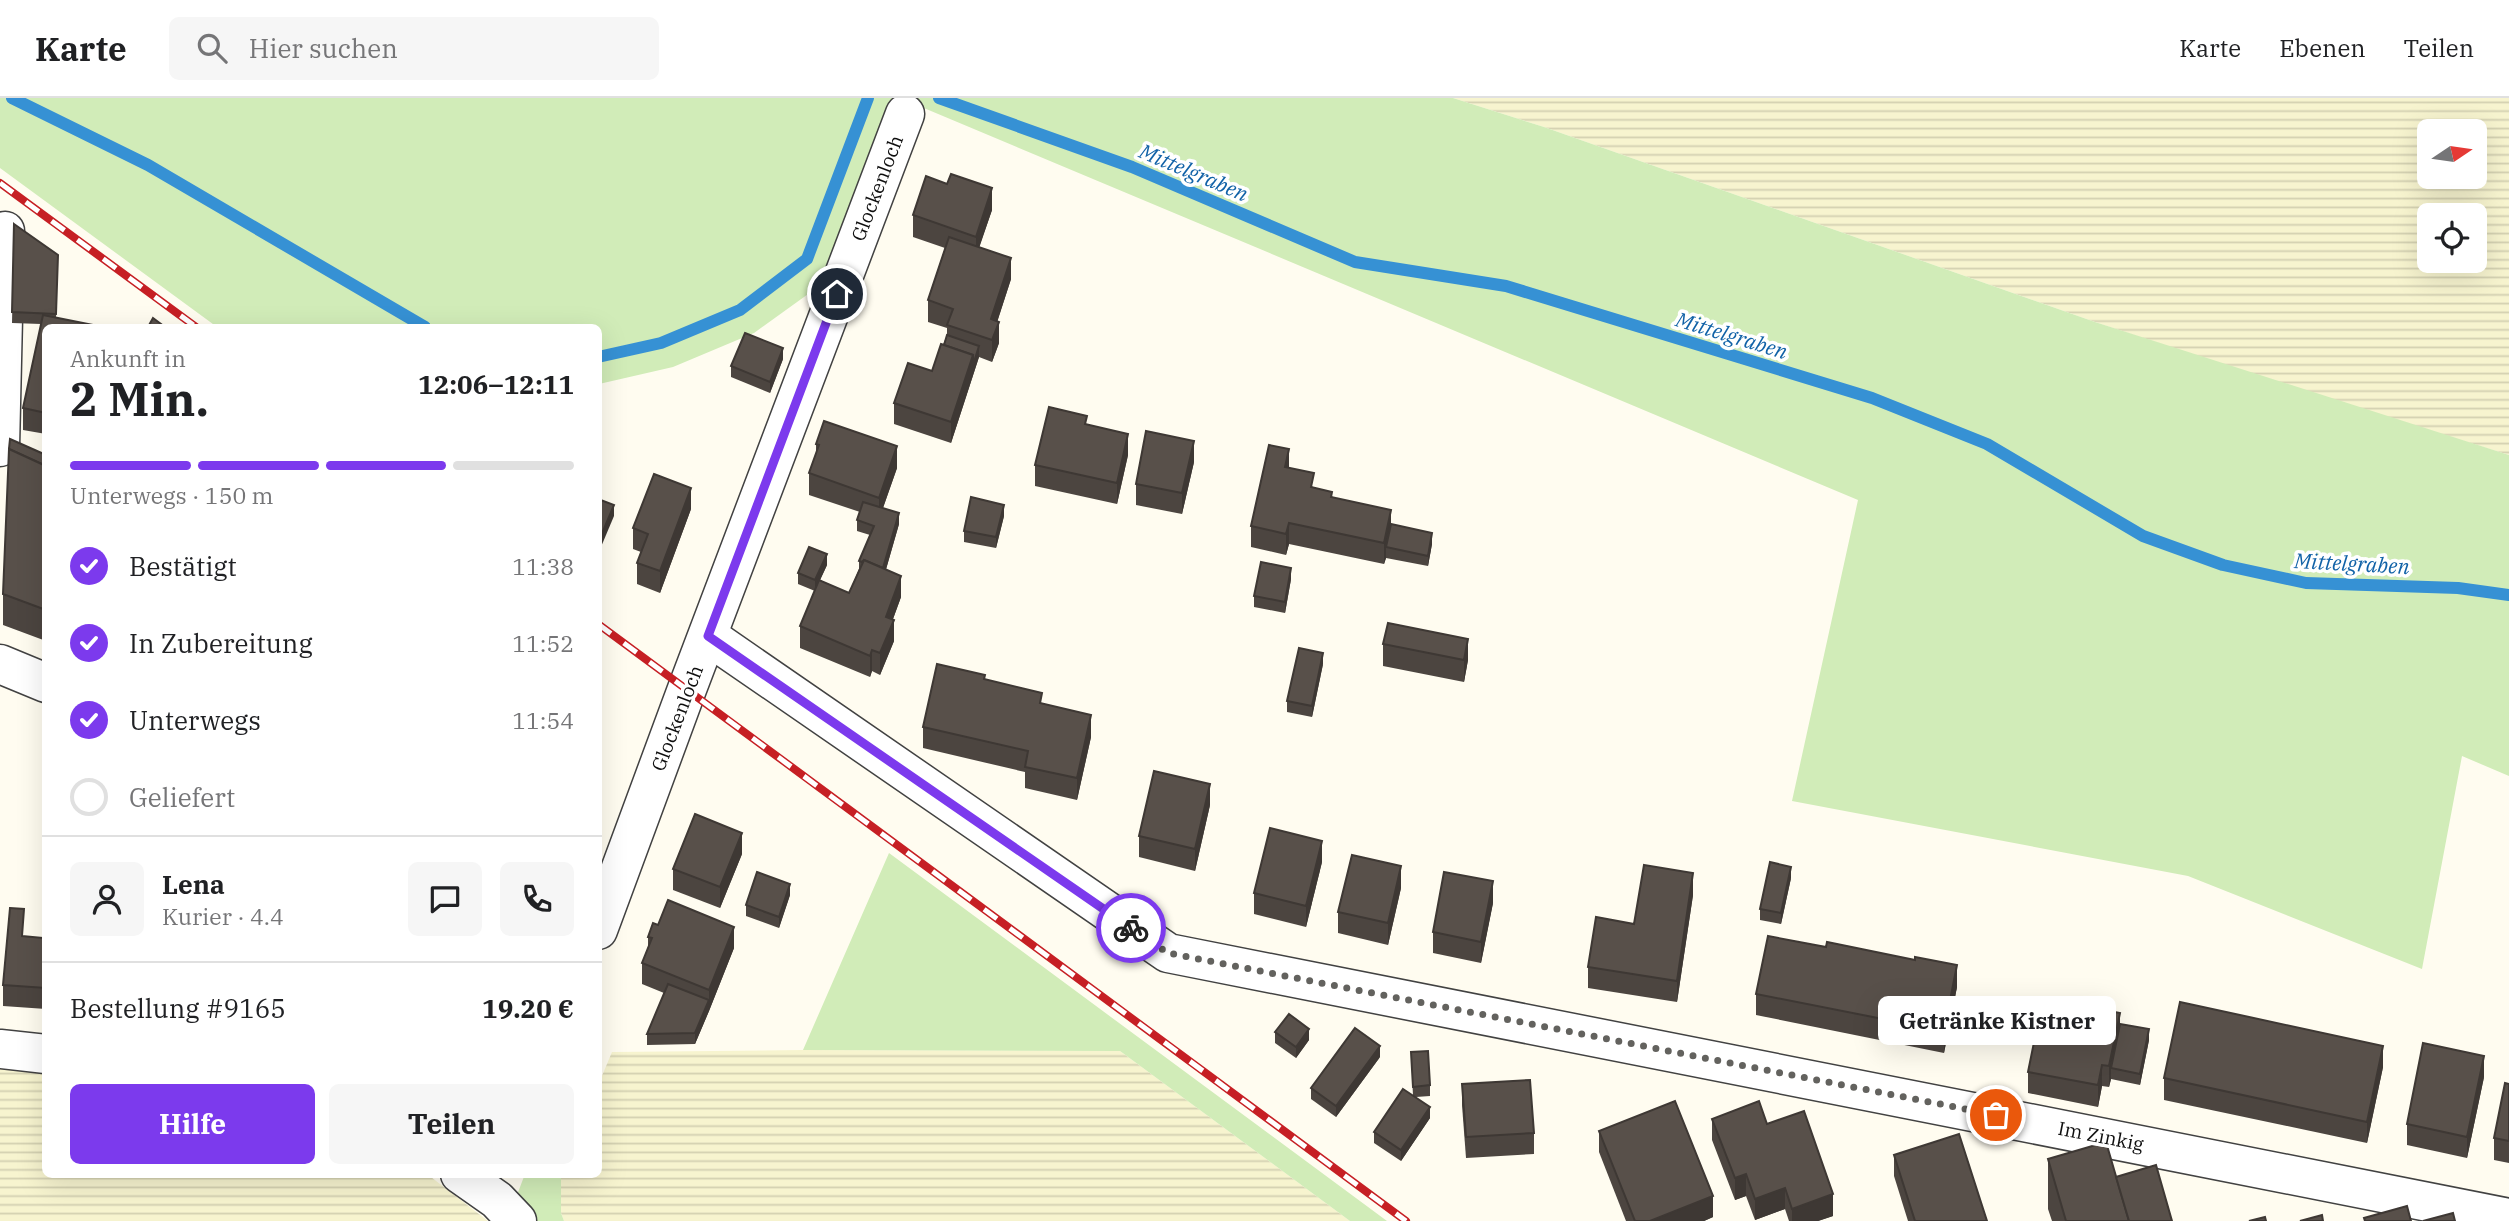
<!DOCTYPE html>
<html lang="de">
<head>
<meta charset="utf-8">
<style>
  body { margin:0; font-family:"IBM Plex Serif",serif; background:#f6f6f6; color:#202124; height:100vh; display:flex; flex-direction:column; font-size:26px; white-space:nowrap }
  * { box-sizing:border-box; margin:0 }
  p { font-size:23px; color:#757577 }
  .icon { flex:none; width:38px; height:38px; fill:none; stroke:currentColor; stroke-width:2; stroke-linecap:round; stroke-linejoin:round }
  .map { position:relative; flex:1; overflow:hidden }
  .drawer { position:absolute; left:42px; top:226px; width:560px; height:854px; display:flex; flex-direction:column; background:#fff; border-radius:10px; box-shadow:0 7px 28px #0002 }
  .drawer>* { flex:none }
  .needle { width:46px; rotate:77deg }
  .controls { position:absolute; left:2417px; top:21px; display:grid; gap:14px }
  .controls a { display:grid; place-items:center; width:70px; height:70px; border-radius:10px; background:#fff; box-shadow:0 7px 28px #0002; font-size:35px }
  .pin { position:absolute; display:grid; place-items:center; width:60px; height:60px; color:#fff; margin:-30px; border:4px solid #fff; border-radius:50%; box-shadow:0 2px 7px #0007 }
  .courier { position:absolute; display:grid; place-items:center; width:70px; height:70px; margin:-35px; border:5px solid #7c3aed; border-radius:50%; background:#fff; color:#222; box-shadow:0 2px 9px #0007 }
  .bubble { position:absolute; height:49px; border-radius:10px; background:#fff; box-shadow:0 7px 28px #0002; font-size:23px; font-weight:700; line-height:49px; text-align:center }
  .overview em { font-style:normal; font-weight:700 }
  .overview div { display:flex; flex-direction:column-reverse }
  .overview { display:flex; align-items:center; justify-content:space-between; height:119px; padding:0 28px }
  h1 { font-size:46px; font-weight:700; line-height:52px }
  .bar { display:grid; grid-template-columns:repeat(4,1fr); gap:10px 7px; align-content:center; height:84px; padding:0 28px }
  .bar i { height:9px; border-radius:5px; background:#e0e0e0 }
  .bar .current { background:#7c3aed }
  .bar p { grid-column:span 4 }
  .line { display:flex; align-items:center; gap:18px; padding:0 28px; border-top:2px solid #e0e0e0 }
  .line div { flex:1 }
  .round { display:grid; place-items:center; flex:none; width:74px; height:74px; border-radius:10px; background:#f6f6f6 }
  ol { padding:0 28px; list-style:none }
  li { display:flex; align-items:center; gap:21px; height:77px }
  li p { margin-inline-start:auto }
  li .icon { padding:7px; border-radius:50%; background:#7c3aed; color:#fff; stroke-width:4 }
  li:last-child { color:#757577 }
  li i { width:38px; height:38px; border:4px solid #e0e0e0; border-radius:50% }
  .cta { display:flex; gap:14px; margin-top:auto; padding:14px 28px }
  .cta a { flex:1; height:80px; border-radius:10px; background:#7c3aed; color:#fff; font-size:28px; font-weight:700; line-height:80px; text-align:center }
  .cta a+a { background:#f6f6f6; color:#202124 }
  header { display:flex; align-items:center; gap:42px; box-sizing:border-box; height:98px; padding:0 35px; background:#fff; border-bottom:2px solid #e0e0e0 }
  header strong { font-size:33px }
  nav { display:flex; gap:38px; margin-inline-start:auto; font-size:24px }
  .search { width:490px; height:63px; background:#f6f6f6; display:flex; align-items:center; gap:18px; box-sizing:border-box; padding:0 24px; border-radius:10px; color:#757577; font-size:26px }
  .map>svg:first-child { display:block }
  .farmland { fill:url(#farmland-rules); fill-rule:evenodd }
  .grass { fill:#d1ecb8 }
  .lines { fill:none; stroke-linecap:round; stroke-linejoin:round }
  .stream { stroke:#3691d4; stroke-width:12 }
  .minor-casing { stroke:#424242; stroke-width:41 }
  .minor { stroke:#fff; stroke-width:38 }
  .rail-casing { stroke:#c61f24; stroke-width:8 }
  .rail { stroke:#fff; stroke-width:5; stroke-dasharray:16; stroke-linecap:butt }
  .wall { fill:#4c4540 }
  .shaded-wall { fill:#3e3834 }
  .building { fill:#58504a; stroke:#3e3834; stroke-width:2 }
  .done { stroke:#63625e; stroke-width:7; stroke-dasharray:0 12.6 }
  .route { stroke:#7c3aed; stroke-width:9 }
  .labels { text-anchor:middle; dominant-baseline:central; stroke-width:7; stroke-linejoin:round; paint-order:stroke }
  .street-label { font-size:19px; fill:#0f0f0f; stroke:#fff }
  .water-label { font-size:21px; font-style:italic; fill:#1162a7; stroke:#fff }
</style>
</head>
<body>
<header>
<strong>Karte</strong>
<div class="search"><svg class="icon" aria-label="search" viewBox="0 0 24 24"><circle cx="10" cy="10" r="6"/><path d="M15 15l6 6"/></svg>Hier suchen</div>
<nav><a>Karte</a><a>Ebenen</a><a>Teilen</a></nav>
</header>
<div class="map">
<svg width="2509" height="1123" viewBox="0 0 2509 1123">
  <defs>
    <pattern id="farmland-rules" width="6" height="5" patternUnits="userSpaceOnUse" patternTransform="scale(1.75)"><rect width="6" height="5" fill="#f7f4cf"/><path d="M0 2.5h6" fill="none" stroke="#d3d0b1"/></pattern>
  </defs>
  <rect width="100%" height="100%" fill="#fffcf0"/>
  <g class="farmland">
    <path d="M1453,0H2509V357L2293,290L2095,224L1544,29ZM2429,33H2474V79H2429ZM2429,117H2474V163H2429Z"/>
    <path d="M803,952L1120,953L1350,1123H564L561,1115V1076H598L599,985L612,954Z"/>
    <path d="M0,967L45,972L46,1076H427L488,1123H0Z"/>
  </g>
  <g class="grass">
    <path d="M0,0H895L829,181L754,235L673,269L599,286L598,229H217L0,70Z"/>
    <path d="M900,0H1453L1544,29L2095,224L2509,357V678L2462,658L2422,871L2188,778L1792,703L1858,402Z"/>
    <path d="M889,755L1387,1123H1350L1120,953L803,952Z"/>
    <path d="M525,1076H561V1115L564,1123H507Z"/>
  </g>
  <g class="lines">
    <g class="stream">
      <path d="M12,0L148,67L425,229"/>
      <path d="M939,0L1132,69L1355,164L1506,188L1872,300L1987,346L2143,438L2223,467L2306,485L2458,490L2509,497"/>
      <path d="M598,259L661,245L740,212L807,161L868,0"/>
    </g>
    <defs>
      <g id="minor">
        <path d="M0,349L5,133"/>
        <path d="M708,538L1168,855L2509,1120"/>
        <path d="M0,566L46,585"/>
        <path d="M598,832L687,591L905,16"/>
        <path d="M0,951L46,956"/>
        <path d="M460,1076L497,1102L517,1123"/>
      </g>
    </defs>
    <use href="#minor" class="minor-casing"/>
    <use href="#minor" class="minor"/>
    <defs>
      <g id="rail">
        <path d="M0,85L196,229"/>
        <path d="M598,526L1406,1123"/>
      </g>
    </defs>
    <use href="#rail" class="rail-casing"/>
    <use href="#rail" class="rail"/>
  </g>
  <g class="wall">
    <path d="M992,112L979,149L1011,181L997,224L999,245L992,264L979,259L951,345L894,326V305L932,273L947,237V230L928,224V202L945,150L913,139V117Z"/>
    <path d="M14,126L58,157L56,220L46,229V336L23,332V310L41,226L12,225Z"/>
    <path d="M783,261L770,295L731,279V268Z"/>
    <path d="M1087,327L1128,357L1117,406L1035,388V367Z"/>
    <path d="M816,346L897,370L883,410L899,426L886,471L901,499L893,521L894,543L880,577L872,573L870,579L800,550V528L815,493L798,486V475L827,467L820,482L849,495L859,471V463L870,437L857,433V422L860,414L809,397V375L816,355Z"/>
    <path d="M46,357V543L3,527V496Z"/>
    <path d="M1194,364L1182,416L1136,407V386Z"/>
    <path d="M1289,369L1314,390L1432,446L1428,468L1386,460L1384,466L1289,446L1286,457L1251,449V428Z"/>
    <path d="M691,411L660,495L637,486V465L641,454L633,451V430Z"/>
    <path d="M1004,418L996,450L964,444V433Z"/>
    <path d="M1291,481L1285,515L1254,509V498Z"/>
    <path d="M1383,546L1468,562L1464,584L1383,568Z"/>
    <path d="M1323,566L1312,619L1287,614V603Z"/>
    <path d="M1042,606L1091,639L1077,702L1025,690V674L923,650V629Z"/>
    <path d="M1210,707L1195,773L1139,759V738Z"/>
    <path d="M742,756L720,810L673,792V771Z"/>
    <path d="M1322,764L1306,829L1254,816V795Z"/>
    <path d="M1791,780L1781,826L1760,822V811Z"/>
    <path d="M1401,790L1388,847L1338,835V814Z"/>
    <path d="M790,797L779,830L746,818V807Z"/>
    <path d="M1693,797L1677,904L1588,890V869L1634,826Z"/>
    <path d="M1493,805L1481,865L1433,855V834Z"/>
    <path d="M658,827L734,850L709,913L695,946L647,947V936L664,895L642,886V865L648,851V839Z"/>
    <path d="M46,828V911L3,908V887L24,839L43,840Z"/>
    <path d="M1826,849L1957,889L1944,955L1756,917V896Z"/>
    <path d="M2120,926L2149,942L2140,987L2111,981L2109,989L2102,988L2098,1009L2028,995V974Z"/>
    <path d="M1275,934L1309,942L1296,960L1275,945Z"/>
    <path d="M1411,954L1430,987V998L1416,999L1430,1020L1401,1063L1374,1045V1034L1413,998Z"/>
    <path d="M1380,959L1336,1019L1311,1001V990Z"/>
    <path d="M2383,969L2367,1045L2164,1002V980Z"/>
    <path d="M2484,979L2467,1060L2407,1047V1026Z"/>
    <path d="M1462,986L1534,1035V1056L1466,1060L1462,1007Z"/>
    <path d="M2509,986V1065L2494,1062V1040Z"/>
    <path d="M1712,1021L1767,1026L1833,1118L1818,1123H1789L1785,1111L1755,1122L1746,1098L1735,1102L1712,1042Z"/>
    <path d="M1599,1033L1713,1119L1704,1123H1626L1599,1054Z"/>
    <path d="M1894,1057L1987,1123H1908L1894,1078Z"/>
    <path d="M2048,1061L2116,1079L2172,1123H2052L2048,1111Z"/>
  </g>
  <g class="shaded-wall">
    <path d="M992,90V112L973,168L976,149V139Z"/>
    <path d="M1011,160V181L991,243V221Z"/>
    <path d="M999,224V245L992,264V242Z"/>
    <path d="M979,248V259L951,345V324L973,257Z"/>
    <path d="M783,250V261L770,295V284Z"/>
    <path d="M1128,336V357L1117,406V385Z"/>
    <path d="M1194,343V364L1182,416V395Z"/>
    <path d="M897,348V370L879,421V400Z"/>
    <path d="M1289,351V373L1285,369Z"/>
    <path d="M691,390V411L660,495V473Z"/>
    <path d="M614,407V418L598,456V445Z"/>
    <path d="M1004,407V418L996,450V439Z"/>
    <path d="M1391,412V434L1386,449V460L1384,466V445Z"/>
    <path d="M899,415V426L881,489V478Z"/>
    <path d="M1289,425V446L1286,457V436Z"/>
    <path d="M1432,435V446L1428,468V458Z"/>
    <path d="M827,456V467L815,493V482Z"/>
    <path d="M1291,470V481L1285,515V504Z"/>
    <path d="M901,478V499L886,540V519Z"/>
    <path d="M894,522V543L880,577V555Z"/>
    <path d="M1468,541V562L1464,584V562Z"/>
    <path d="M872,552V573L870,579V558Z"/>
    <path d="M1323,555V566L1312,619V608Z"/>
    <path d="M1091,617V639L1077,702V680Z"/>
    <path d="M1210,686V707L1195,773V751Z"/>
    <path d="M742,735V756L720,810V789Z"/>
    <path d="M1322,743V764L1306,829V808Z"/>
    <path d="M1401,768V790L1388,847V825Z"/>
    <path d="M1791,769V780L1781,826V815Z"/>
    <path d="M1693,775V797L1677,904V883Z"/>
    <path d="M1493,783V805L1481,865V844Z"/>
    <path d="M790,786V797L779,830V819Z"/>
    <path d="M734,829V850L709,913L695,946V935L709,902V892Z"/>
    <path d="M1957,867V889L1944,955V933Z"/>
    <path d="M2120,915V937L2111,970V981L2109,989V968Z"/>
    <path d="M1309,931V942L1296,960V949Z"/>
    <path d="M2149,931V942L2140,987V976Z"/>
    <path d="M1380,948V959L1336,1019V1008Z"/>
    <path d="M2383,948V969L2367,1045V1024Z"/>
    <path d="M2484,958V979L2467,1060V1039Z"/>
    <path d="M2102,967V988L2098,1009V987Z"/>
    <path d="M1430,1009V1020L1401,1063V1052Z"/>
    <path d="M1746,1076V1098L1735,1102V1080Z"/>
    <path d="M1785,1090V1111L1755,1122V1101Z"/>
    <path d="M1833,1096V1118L1818,1123H1792V1111Z"/>
    <path d="M1713,1098V1119L1704,1123H1650Z"/>
  </g>
  <g class="building">
    <path d="M951,76L992,90L976,139L913,117L926,78L947,86Z"/>
    <path d="M14,126L58,157L56,216L12,214Z"/>
    <path d="M949,139L1011,160L991,221L999,224L992,242L947,227L953,211L928,202Z"/>
    <path d="M43,217L103,229H46V315L23,310Z"/>
    <path d="M153,220L165,229H148Z"/>
    <path d="M745,235L783,250L770,284L731,268Z"/>
    <path d="M947,237L979,248L973,267V257L944,247Z"/>
    <path d="M941,246L973,257L951,324L894,305L908,265L932,273Z"/>
    <path d="M1049,309L1087,318L1085,326L1128,336L1117,385L1035,367Z"/>
    <path d="M824,323L897,348L879,400L809,375L819,347L816,346Z"/>
    <path d="M1146,333L1194,343L1182,395L1136,386Z"/>
    <path d="M10,341L46,357V368L9,351Z"/>
    <path d="M1269,347L1289,351L1285,369L1314,375L1311,389L1332,394L1331,399L1391,412L1384,445L1289,425L1286,436L1251,428Z"/>
    <path d="M9,351L46,368V512L3,496Z"/>
    <path d="M654,376L691,390L660,473L637,465L648,436L633,430Z"/>
    <path d="M971,399L1004,407L996,439L964,433Z"/>
    <path d="M598,401L614,407L598,445Z"/>
    <path d="M863,404L899,415L883,470L864,462L862,464L859,463L874,428L857,422Z"/>
    <path d="M1391,426L1432,435L1428,458L1386,449Z"/>
    <path d="M809,449L827,456L815,482L798,475Z"/>
    <path d="M864,462L901,478L886,519L894,522L880,555L872,552L870,558L800,528L819,482L849,495Z"/>
    <path d="M1261,464L1291,470L1285,504L1254,498Z"/>
    <path d="M1388,525L1468,541L1464,562L1383,546Z"/>
    <path d="M1299,550L1323,555L1312,608L1287,603Z"/>
    <path d="M937,566L985,577L984,581L1042,595L1040,605L1091,617L1077,680L1025,669L1028,653L923,629Z"/>
    <path d="M1154,673L1210,686L1195,751L1139,738Z"/>
    <path d="M695,716L742,735L720,789L673,771Z"/>
    <path d="M1270,730L1322,743L1306,808L1254,795Z"/>
    <path d="M1352,757L1401,768L1388,825L1338,814Z"/>
    <path d="M1770,764L1791,769L1781,815L1760,811Z"/>
    <path d="M1644,767L1693,775L1677,883L1588,869L1596,819L1634,826Z"/>
    <path d="M757,774L790,786L779,819L746,807Z"/>
    <path d="M1444,774L1493,783L1481,844L1433,834Z"/>
    <path d="M668,802L734,829L709,892L642,865L652,840L648,839L653,825L658,827Z"/>
    <path d="M10,810L24,811L22,838L43,840L44,828H46V890L3,887Z"/>
    <path d="M1768,838L1826,849L1827,844L1915,862V859L1957,867L1944,933L1756,896Z"/>
    <path d="M668,886L709,902L695,935L647,936Z"/>
    <path d="M2043,900L2120,915L2109,968L2102,967L2098,987L2028,974Z"/>
    <path d="M2180,904L2383,948L2367,1024L2164,980Z"/>
    <path d="M1289,916L1309,931L1296,949L1275,934Z"/>
    <path d="M2120,926L2149,931L2140,976L2111,970Z"/>
    <path d="M1355,930L1380,948L1336,1008L1311,990Z"/>
    <path d="M2423,945L2484,958L2467,1039L2407,1026Z"/>
    <path d="M1428,953L1430,987L1413,989L1411,954Z"/>
    <path d="M1530,982L1534,1035L1466,1039L1462,986Z"/>
    <path d="M2505,985L2509,986V1043L2494,1040Z"/>
    <path d="M1403,991L1430,1009L1401,1052L1374,1034Z"/>
    <path d="M1675,1003L1713,1098L1650,1123H1635L1599,1033Z"/>
    <path d="M1759,1003L1767,1026L1804,1013L1833,1096L1792,1111L1785,1090L1755,1101L1746,1076L1735,1080L1712,1021Z"/>
    <path d="M1959,1036L1987,1123H1915L1894,1057Z"/>
    <path d="M2106,1044L2129,1123H2066L2048,1061Z"/>
    <path d="M2156,1067L2172,1123H2129L2116,1079Z"/>
    <path d="M2407,1108L2411,1123H2365L2364,1120Z"/>
    <path d="M2453,1115L2455,1123H2423Z"/>
    <path d="M2322,1117L2323,1123H2300Z"/>
    <path d="M2265,1119L2266,1123H2249Z"/>
  </g>
  <g class="lines">
    <path class="done" d="M1131,830L1168,855L1996,1017"/>
    <path class="route" d="M837,196L708,538L1131,830"/>
  </g>
  <g class="labels">
    <g class="street-label">
      <text transform="translate(877 90) rotate(-69)">Glockenloch</text>
      <text transform="translate(677 620) rotate(-69)">Glockenloch</text>
      <text transform="translate(2101 1038) rotate(11)">Im Zinkig</text>
    </g>
    <g class="water-label">
      <text transform="translate(1194 74) rotate(23)">Mittelgraben</text>
      <text transform="translate(1732 237) rotate(17)">Mittelgraben</text>
      <text transform="translate(2352 465) rotate(3)">Mittelgraben</text>
    </g>
  </g>
</svg>
<div class="controls">
<a><svg class="needle" viewBox="-14 -14 28 28"><path d="M0-13l5 13h-10z" fill="#e53935"/><path d="M0 13l5-13h-10z" fill="#757577"/></svg></a>
<a><svg class="icon" aria-label="locate" viewBox="0 0 24 24"><circle cx="12" cy="12" r="6"/><path d="M12 2v4M12 18v4M2 12h4M18 12h4"/></svg></a>
</div>
<div class="pin" style="left:1996px;top:1017px;background:#ea580c"><svg class="icon" aria-label="bag" viewBox="0 0 24 24"><path d="M5 8h14l-1 12H6zM9 8a3 3 0 0 1 6 0"/></svg></div>
<div class="pin" style="left:837px;top:196px;background:#1f2937"><svg class="icon" aria-label="home" viewBox="0 0 24 24"><path d="M3 11l9-7 9 7M6 9v11h12V9"/></svg></div>
<div class="courier" style="left:1131px;top:830px"><svg class="icon" aria-label="bike" viewBox="0 0 24 24"><circle cx="6" cy="16" r="4"/><circle cx="18" cy="16" r="4"/><path d="M6 16l4-8h5l3 8M10 8l3 8H6M13 5h3"/></svg></div>
<div class="bubble" style="left:1878px;top:898px;width:238px">Getränke Kistner</div>
<section class="drawer">
<div class="overview"><div><h1>2 Min.</h1><p>Ankunft in</p></div><em>12:06–12:11</em></div>
<div class="bar"><i class="current"></i><i class="current"></i><i class="current"></i><i></i><p>Unterwegs · 150 m</p></div>
<ol>
<li><svg class="icon" aria-label="check" viewBox="0 0 24 24"><path d="M5 12l5 5 9-10"/></svg>Bestätigt<p>11:38</p></li>
<li><svg class="icon" aria-label="check" viewBox="0 0 24 24"><path d="M5 12l5 5 9-10"/></svg>In Zubereitung<p>11:52</p></li>
<li><svg class="icon" aria-label="check" viewBox="0 0 24 24"><path d="M5 12l5 5 9-10"/></svg>Unterwegs<p>11:54</p></li>
<li><i></i>Geliefert</li>
</ol>
<div class="line" style="height:126px"><a class="round"><svg class="icon" aria-label="person" viewBox="0 0 24 24"><circle cx="12" cy="8" r="4"/><path d="M4 21q1-7 8-7t8 7"/></svg></a><div><b>Lena</b><p>Kurier · 4.4</p></div><a class="round"><svg class="icon" aria-label="chat" viewBox="0 0 24 24"><path d="M4 5h16v11H9l-5 4z"/></svg></a><a class="round"><svg class="icon" aria-label="phone" viewBox="0 0 24 24"><path d="M5 4h4l2 5-3 2q2 4 5 5l2-3 5 2v4C11 20 4 13 5 4z"/></svg></a></div>
<div class="line" style="height:91px"><div>Bestellung #9165</div><b>19.20 €</b></div>
<div class="cta"><a>Hilfe</a><a>Teilen</a></div>
</section>
</div>
</body>
</html>
